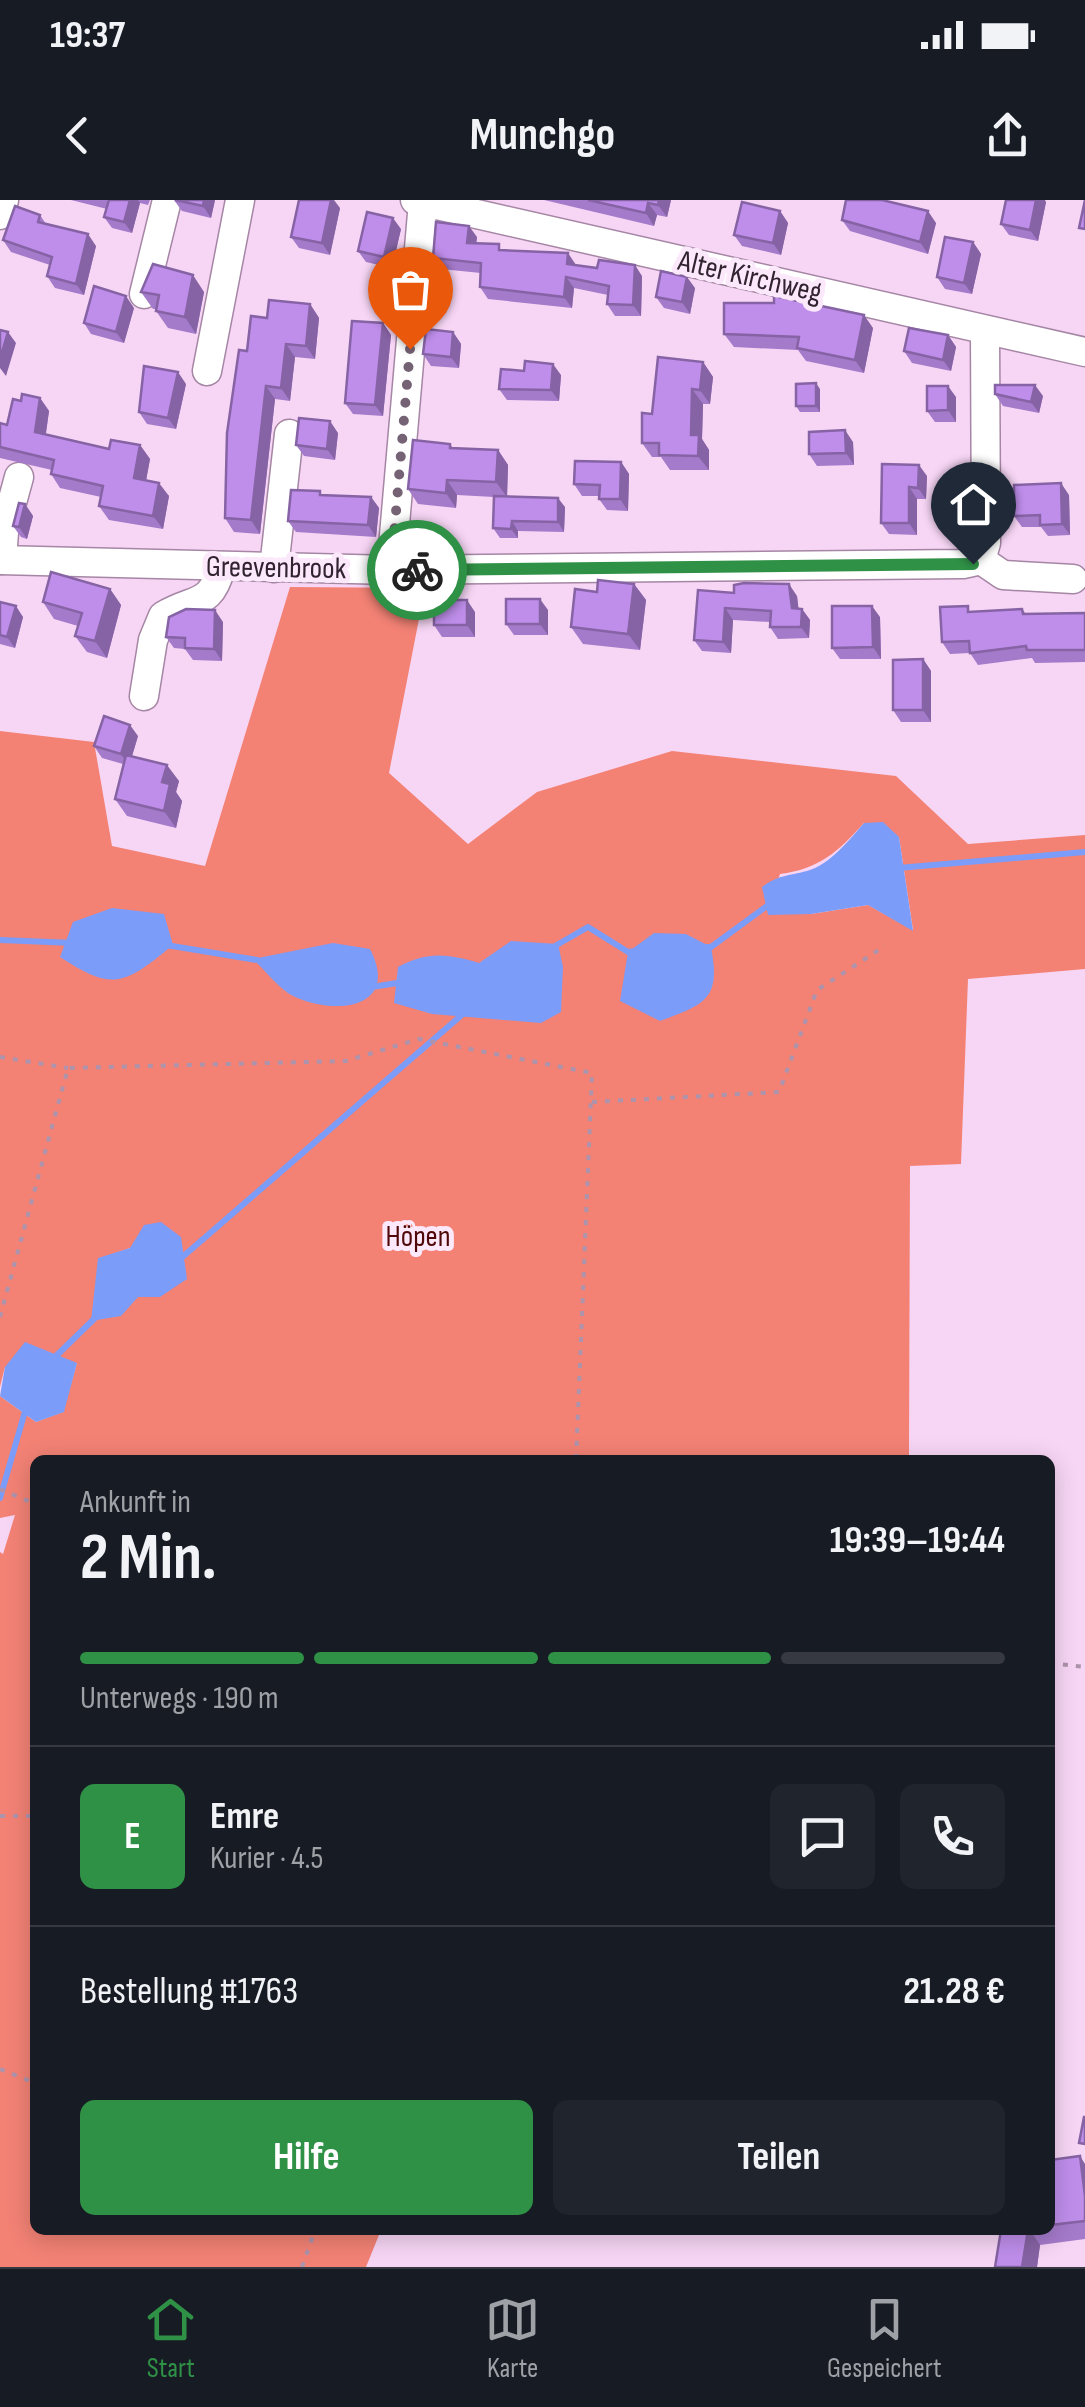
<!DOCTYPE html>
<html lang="de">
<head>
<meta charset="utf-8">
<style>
  body { margin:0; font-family:"Sofia Sans Condensed",sans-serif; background:#20242c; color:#f1f3f6; height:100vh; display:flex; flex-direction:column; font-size:38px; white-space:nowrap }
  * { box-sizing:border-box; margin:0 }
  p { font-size:32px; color:#9ea1a6 }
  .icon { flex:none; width:55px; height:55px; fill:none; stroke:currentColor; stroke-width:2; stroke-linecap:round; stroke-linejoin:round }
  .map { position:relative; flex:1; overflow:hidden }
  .drawer { position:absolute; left:30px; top:1255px; width:1025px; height:780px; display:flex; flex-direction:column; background:#171b24; border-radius:15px; box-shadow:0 5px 25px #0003 }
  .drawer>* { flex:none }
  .pin { position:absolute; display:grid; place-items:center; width:85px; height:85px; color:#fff; margin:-102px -42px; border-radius:50% 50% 50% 0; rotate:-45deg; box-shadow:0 0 10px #0007 }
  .pin .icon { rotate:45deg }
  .courier { position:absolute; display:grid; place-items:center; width:100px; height:100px; margin:-50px; border:8px solid #2f9146; border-radius:50%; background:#fff; color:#222; box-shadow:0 2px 12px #0007 }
  .summary em { font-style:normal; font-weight:700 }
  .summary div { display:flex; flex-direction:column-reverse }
  .summary { display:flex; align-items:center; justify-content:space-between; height:170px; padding:0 50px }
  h1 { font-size:65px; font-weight:700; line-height:75px }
  .bar { display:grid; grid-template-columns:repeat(4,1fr); gap:15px 10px; align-content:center; height:120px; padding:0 50px }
  .bar i { height:12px; border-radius:8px; background:#363941 }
  .bar .selected { background:#2f9146 }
  .bar p { grid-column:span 4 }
  .line { display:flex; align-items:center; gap:25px; padding:0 50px; border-top:2px solid #363941 }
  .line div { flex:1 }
  .round { display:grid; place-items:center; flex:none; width:105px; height:105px; border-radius:15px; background:#20242c }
  .button { display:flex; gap:20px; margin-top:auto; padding:20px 50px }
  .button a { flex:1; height:115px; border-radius:15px; background:#2f9146; color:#fff; font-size:40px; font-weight:700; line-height:115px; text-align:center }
  .button a+a { background:#20242c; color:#f1f3f6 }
  .status { display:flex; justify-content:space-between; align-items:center; height:70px; padding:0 50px; background:#171b24; direction:ltr }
  .status svg { height:28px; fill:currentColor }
  header { display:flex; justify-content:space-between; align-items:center; height:130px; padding:0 50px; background:#171b24; font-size:45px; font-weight:700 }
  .menu { display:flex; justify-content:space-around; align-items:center; height:140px; border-top:2px solid #363941; background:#171b24; font-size:28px; color:#9ea1a6 }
  .menu a { display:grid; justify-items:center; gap:5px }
  .menu .selected { color:#2f9146 }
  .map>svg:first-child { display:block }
  .forest { fill:#f38275; fill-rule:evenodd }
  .water { fill:#7b9cf9 }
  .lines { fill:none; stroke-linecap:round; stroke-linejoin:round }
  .stream { stroke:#7b9cf9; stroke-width:6 }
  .minor-casing { stroke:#a586a4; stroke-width:31 }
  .path { stroke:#ad93ab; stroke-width:4; stroke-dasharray:5 8; stroke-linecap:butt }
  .minor { stroke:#fff; stroke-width:28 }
  .wall { fill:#a47aca }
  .shaded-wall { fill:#8663a4 }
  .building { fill:#bf8eeb; stroke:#8663a4; stroke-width:2.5 }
  .done { stroke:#766275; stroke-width:10; stroke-dasharray:0 18 }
  .route { stroke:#2f9146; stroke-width:12 }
  .labels { text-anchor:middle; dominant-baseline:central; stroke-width:10; stroke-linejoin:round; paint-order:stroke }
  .street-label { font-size:30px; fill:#312430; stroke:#fce8fb }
  .park-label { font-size:30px; fill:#500908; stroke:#fce8fb }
</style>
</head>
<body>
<div class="status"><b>19:37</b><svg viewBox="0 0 49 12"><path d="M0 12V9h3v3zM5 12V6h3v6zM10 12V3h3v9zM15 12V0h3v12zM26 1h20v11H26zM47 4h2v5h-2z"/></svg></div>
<header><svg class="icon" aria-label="back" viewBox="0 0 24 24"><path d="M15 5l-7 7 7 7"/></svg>Munchgo<svg class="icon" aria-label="share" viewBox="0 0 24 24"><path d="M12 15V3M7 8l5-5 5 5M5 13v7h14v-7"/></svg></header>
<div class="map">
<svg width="1085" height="2067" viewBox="0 0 1085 2067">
  <rect width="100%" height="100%" fill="#f7d6f5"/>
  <path class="forest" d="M290,387L425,388L389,573L468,644L537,592L672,551L896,576L968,644L1085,635V769L968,779L961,964L910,966L909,1260H35V2030H381L366,2067H0V1352L3,1354L15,1315L0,1318V1196L36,1222L63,1212L77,1163L5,1167L0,1187V531L94,542L112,646L205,666ZM864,623L899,637L913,730L868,705L811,714H768L780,674C819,669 838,652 864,623ZM130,1048L160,1097H138L98,1059Z"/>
  <g class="water">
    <path d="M883,622L899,637L913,731L868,705L811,714L768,715L762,687C778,675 788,676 807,671C831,664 849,640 864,623Z"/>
    <path d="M112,708L164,714L173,745C124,785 113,792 60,757L73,722Z"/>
    <path d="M654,733L686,734L711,747C721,799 706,804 660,821L620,801L628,752Z"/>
    <path d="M511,741L558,744L563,767L561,812L541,823L432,814L394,803L398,767C428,751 447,754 479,763Z"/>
    <path d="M333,743L370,749C401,809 334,816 293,796C279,789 265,770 253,759Z"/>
    <path d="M161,1022L181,1037L187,1079L160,1097H138L121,1116L91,1121L98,1058L130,1048L144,1025Z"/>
    <path d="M25,1142L77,1163L64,1212L36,1222L0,1196L5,1167Z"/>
  </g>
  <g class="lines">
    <g class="stream">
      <path d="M898,668L1085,652"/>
      <path d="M0,740L74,743"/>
      <path d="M166,745L257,760"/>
      <path d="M555,746L588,727L628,752L636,751"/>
      <path d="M703,747H711L771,703"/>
      <path d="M372,787L403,782"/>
      <path d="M179,1060L464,813"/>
      <path d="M54,1158L95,1118"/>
      <path d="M0,1298L26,1208"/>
    </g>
    <defs>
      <g id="minor">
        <path d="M415,0L1085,152"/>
        <path d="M0,15L4,0"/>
        <path d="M144,94L167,0"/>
        <path d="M207,171L240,0"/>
        <path d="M0,360L391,370L963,364L981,360"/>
        <path d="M2,360L4,332L19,277"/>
        <path d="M981,360L986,343L985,131"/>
        <path d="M981,360L1003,375L1073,379"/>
        <path d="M274,368L289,234"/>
        <path d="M391,370L423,2"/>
        <path d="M144,496L153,440L163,416C194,397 211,408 221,367"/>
      </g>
    </defs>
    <use href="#minor" class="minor-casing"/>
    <g class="path">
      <path d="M0,857L68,868"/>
      <path d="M592,902L779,892L817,790L885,746"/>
      <path d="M0,1117L68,868L346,861L419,839L592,873L576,1260"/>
      <path d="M0,1289L35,1304"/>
      <path d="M1050,1463L1085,1467"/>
      <path d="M0,1616H35"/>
      <path d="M0,1869L35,1883"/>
      <path d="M302,2067L315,2030"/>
    </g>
    <use href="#minor" class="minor"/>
  </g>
  <g class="wall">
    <path d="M71,0H150L148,5L140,3L132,33L112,28L104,17L107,9Z"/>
    <path d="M174,0H215L211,18L182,11Z"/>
    <path d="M544,0H671L667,17L657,15L654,26Z"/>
    <path d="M1046,2L1038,41L1009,35L1001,24Z"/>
    <path d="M340,8L330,55L299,48L291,37Z"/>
    <path d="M780,11L788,23L781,55L742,46L734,35Z"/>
    <path d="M40,15L46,24L96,46L84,95L55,88L47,76L50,65L11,52L3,40Z"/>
    <path d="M842,20L936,23L928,54L850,31Z"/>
    <path d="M401,29L392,68L366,62L358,51Z"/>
    <path d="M477,37L476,43L503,50L576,65L642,76L641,116H615L607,104L608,95L574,88L572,108L488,99L480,87L481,73L441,69L433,58Z"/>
    <path d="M973,42L981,54L972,94L945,89L937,77Z"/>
    <path d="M695,88L690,114L664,108L656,97Z"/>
    <path d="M141,92H204L196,134L168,128L156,111V109H153Z"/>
    <path d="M310,104L319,118L315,159L295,157L290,201L275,199L260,334L234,332L225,318L247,151L267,118Z"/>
    <path d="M134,108L124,143L91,134L84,123Z"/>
    <path d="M383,123L391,135L383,216L353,214L345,203Z"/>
    <path d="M873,128L864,173L806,161L798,150L734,147L724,134Z"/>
    <path d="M453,132L461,144L459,168L431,166L423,154Z"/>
    <path d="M948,135L956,147L951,171L912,163L904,151Z"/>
    <path d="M703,162L713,177L710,204H703L702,239L709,250V270H670L661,257H652L642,243L652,214Z"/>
    <path d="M561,175L559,201L507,200L499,189Z"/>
    <path d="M186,184L176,229L147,224L139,212Z"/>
    <path d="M820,189V212H800L796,206Z"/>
    <path d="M995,194L1043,196L1039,213L1003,206Z"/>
    <path d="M956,197V222H935L927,211Z"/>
    <path d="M40,198L49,211L46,234L109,249L140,245L150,259L146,280L169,296L163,329L109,320L99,306L101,297L60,288L51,274L52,270L0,258V223L7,225L21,201Z"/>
    <path d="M338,233L335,260L304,256L296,245Z"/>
    <path d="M853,242L854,265L817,266L809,254Z"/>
    <path d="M450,244L453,248L498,250L508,265L507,296L565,307L564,332L518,331V338H500L493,328L494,297L457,295L456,308L418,304L408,289Z"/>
    <path d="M621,262L629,274L628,311L607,310L599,299V296H582L574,284Z"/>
    <path d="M882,264L927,276L926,299H917V335L889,334L881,323Z"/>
    <path d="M323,295L371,297L379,308L376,337L296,332L288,321Z"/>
    <path d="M1069,295L1070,335L1048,336L1041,327H1022L1014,316Z"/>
    <path d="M25,304L33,316L27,339L21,337L13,326Z"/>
    <path d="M634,384L646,400L640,450L583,444L571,427L597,392Z"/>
    <path d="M110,389L121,405L107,458L87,452L75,436L78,426L54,419L43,402Z"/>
    <path d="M698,390L797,396L798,408L802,409L810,420L809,438L778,439L770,427V422L733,420L731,453L702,451L694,440Z"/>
    <path d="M0,402L23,417L15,448L0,444Z"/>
    <path d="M1022,409L1026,414L1085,413V462L1035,463L1032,458L978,465L970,453L950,454L942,442L972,412Z"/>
    <path d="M548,410V435H514L506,424Z"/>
    <path d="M475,412V437H442L434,425Z"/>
    <path d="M880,417L881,459H840L832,448Z"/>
    <path d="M223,422L222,461L193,460L185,449L174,448L166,437Z"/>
    <path d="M923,459L931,471V522H901L893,510Z"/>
    <path d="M138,536L132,556L179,581L176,592L182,601L176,628L127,616L115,599L123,564L102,558L94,546Z"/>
    <path d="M1050,1960L1085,1964V2039L1040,2045L1037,2067H995L1001,2030H1050Z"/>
  </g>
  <g class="shaded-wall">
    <path d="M130,0H138L140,3L132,33L124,22Z"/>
    <path d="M204,0H215L211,18L203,6Z"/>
    <path d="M331,0H334L340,8L330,55L322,43Z"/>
    <path d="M659,0H671L667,17L658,5Z"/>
    <path d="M1036,0H1045L1046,2L1038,41L1030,30Z"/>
    <path d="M648,3L657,15L654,26L646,13Z"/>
    <path d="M780,11L788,23L781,55L773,43Z"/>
    <path d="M928,11L936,23L928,54L920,42Z"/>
    <path d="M393,18L401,29L392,68L384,57Z"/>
    <path d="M469,26L477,37L475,54L467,43Z"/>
    <path d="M88,34L96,46L84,95L76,84Z"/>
    <path d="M973,42L981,54L972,94L964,83Z"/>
    <path d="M568,53L576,65L567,64Z"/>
    <path d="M635,65L642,76L641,116L633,105Z"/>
    <path d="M193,75L204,92L196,134L185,117Z"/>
    <path d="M566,77L574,88L572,108L564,97Z"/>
    <path d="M687,77L695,88L690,114L682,102Z"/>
    <path d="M126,96L134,108L124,143L116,132Z"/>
    <path d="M310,104L319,118L315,159L306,146Z"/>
    <path d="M864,115L873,128L864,173L855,160Z"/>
    <path d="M383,123L391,135L383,216L375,205Z"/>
    <path d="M8,132L16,143L6,176L0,168V159Z"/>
    <path d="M453,132L461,144L459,168L451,157Z"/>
    <path d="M948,135L956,147L951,171L943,160Z"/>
    <path d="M286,144L295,157L290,201L281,188Z"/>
    <path d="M703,162L713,177L710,204L700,190Z"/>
    <path d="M553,164L561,175L559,201L551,190Z"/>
    <path d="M178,172L186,184L176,229L168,218Z"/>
    <path d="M816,183L820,189V212L816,206Z"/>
    <path d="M1035,185L1043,196L1039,213L1031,202Z"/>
    <path d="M266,186L275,199L260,334L251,320Z"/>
    <path d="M948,186L956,197V222L948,210Z"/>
    <path d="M692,189L703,204L702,239L709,250V270L698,256L691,235Z"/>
    <path d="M40,198L49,211L44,245L35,232Z"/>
    <path d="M330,221L338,233L335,260L327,249Z"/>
    <path d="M845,230L853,242L854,265L846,253Z"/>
    <path d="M140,245L150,259L144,292L134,278Z"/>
    <path d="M498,250L508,265L507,297L496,282Z"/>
    <path d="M621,262L629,274L628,311L620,299Z"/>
    <path d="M919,265L927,276L926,299L918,288Z"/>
    <path d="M447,280L457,295L456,308L446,293Z"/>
    <path d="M159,283L169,296L163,329L153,316Z"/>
    <path d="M1061,283L1069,295L1070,335L1062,324Z"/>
    <path d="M909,287L917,299V335L909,323Z"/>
    <path d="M371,297L379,308L376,337L368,325Z"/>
    <path d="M558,298L565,307L564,332L558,322Z"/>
    <path d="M25,304L33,316L27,339L19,327Z"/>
    <path d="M512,321L518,331V338L511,329Z"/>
    <path d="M634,384L646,400L640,450L628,434Z"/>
    <path d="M789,384L797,396L800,420L792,408Z"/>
    <path d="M110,389L121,405L107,458L95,441Z"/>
    <path d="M540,399L548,410V435L540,424Z"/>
    <path d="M467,400L475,412V437L467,425Z"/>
    <path d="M16,406L23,417L15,448L7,437Z"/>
    <path d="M872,406L880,417L881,459L873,447Z"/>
    <path d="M725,408L733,420L731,453L723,442Z"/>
    <path d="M802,409L810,420L809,438L801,427Z"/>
    <path d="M215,410L223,422L222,461L214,449Z"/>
    <path d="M923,459L931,471V522L923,510Z"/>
    <path d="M130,525L138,536L129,566L121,554Z"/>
    <path d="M167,565L179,581L176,592L182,601L176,628L164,611L162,582Z"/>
    <path d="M1080,1956L1085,1964V1996Z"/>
    <path d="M1028,2030H1030L1040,2045L1037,2067H1022Z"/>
  </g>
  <g class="building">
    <path d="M109,0H130L124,22L104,17Z"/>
    <path d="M175,0H204L203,6Z"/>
    <path d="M299,0H331L322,43L291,37Z"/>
    <path d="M588,0H659L658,5L648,3L646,13Z"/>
    <path d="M846,0H882L928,11L920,42L842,20Z"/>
    <path d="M1006,0H1036L1030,30L1001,24Z"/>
    <path d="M1085,0V29L1079,28Z"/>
    <path d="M742,2L780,11L773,43L734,35Z"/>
    <path d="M15,6L40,15L38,22L88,34L76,84L47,76L52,57L3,40Z"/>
    <path d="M367,12L393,18L384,57L358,51Z"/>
    <path d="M436,22L469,26L467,43L499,44V50L568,53L567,64L597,68L599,60L635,65L633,105L607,104L609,86L566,77L564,97L480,87L481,63L433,58Z"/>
    <path d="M945,37L973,42L964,83L937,77Z"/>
    <path d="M153,64L193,75L185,117L156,111L159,95L141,92Z"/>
    <path d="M661,71L687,77L682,102L656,97Z"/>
    <path d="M94,86L126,96L116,132L84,123Z"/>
    <path d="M774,96L864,115L855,160L797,148L799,137L724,134V103H774Z"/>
    <path d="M269,100L310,104L306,146L286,144L281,188L266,186L251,320L225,318L227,233L239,150L247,151L251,116L267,118Z"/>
    <path d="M352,121L383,123L375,205L345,203Z"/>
    <path d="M909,128L948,135L943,160L904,151Z"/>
    <path d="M426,129L453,132L451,157L423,154Z"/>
    <path d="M0,130L8,132L0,159Z"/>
    <path d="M658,157L703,162L700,190L692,189L691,235H699L698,256L659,255V243H642V213L652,214Z"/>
    <path d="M525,161L553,164L551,190L499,189L501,169L524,171Z"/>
    <path d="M144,166L178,172L168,218L139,212Z"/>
    <path d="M816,183V206H796V184Z"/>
    <path d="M995,185H1035L1031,202L995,194Z"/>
    <path d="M927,186H948V210L927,211Z"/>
    <path d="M22,194L40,198L35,232L109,249L111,240L140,245L134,278L159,283L153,316L99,306L103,286L51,274L54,260L0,247V223L7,225L13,199L21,201Z"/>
    <path d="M299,218L330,221L327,249L296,245Z"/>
    <path d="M845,230L846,253L809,254V232Z"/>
    <path d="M413,240L450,244V248L498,250L496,282L447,280L446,293L408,289Z"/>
    <path d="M575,261L621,262L620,299H599L600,285L574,284Z"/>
    <path d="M882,264L919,265L918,288L909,287V323H881Z"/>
    <path d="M1061,283L1062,324L1040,325V315L1014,316V285Z"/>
    <path d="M291,290L320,291V295L371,297L368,325L288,321Z"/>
    <path d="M494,296L558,298V322L512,321L511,329L493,328Z"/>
    <path d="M19,303L25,304L19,327L13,326Z"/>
    <path d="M51,372L110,389L95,441L75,436L82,413L43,402Z"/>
    <path d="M598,380L634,384L628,434L571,427L575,389L597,392Z"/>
    <path d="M744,383L789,384L792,408L802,409L801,427H770L771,411L725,408L723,442L694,440L698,390L734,393V385Z"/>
    <rect x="506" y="399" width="34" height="25"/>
    <rect x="434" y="400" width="33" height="25"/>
    <path d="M0,402L16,406L7,437L0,435Z"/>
    <path d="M832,406H872L873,447L832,448Z"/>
    <path d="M968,406V412L1022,409L1023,414L1085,413V450H1027L1026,446L970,453L969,441L942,442L940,407Z"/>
    <path d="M186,409L215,410L214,449L185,448V438L166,437L169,417Z"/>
    <path d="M923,459V510H893V460Z"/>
    <path d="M104,516L130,525L121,554L94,546Z"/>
    <path d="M126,555L167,565L162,582L170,584L164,611L115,599Z"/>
    <path d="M1084,1917H1085V1944L1079,1943Z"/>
    <path d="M1080,1956L1085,1996V2021L1050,2025V1960Z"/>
    <path d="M1001,2030H1028L1022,2067H995Z"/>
  </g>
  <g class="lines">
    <path class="done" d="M410,149L391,370H417"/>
    <path class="route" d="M417,370L973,364"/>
  </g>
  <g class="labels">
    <g class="street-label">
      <text transform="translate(750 77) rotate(13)">Alter Kirchweg</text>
      <text transform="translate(276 368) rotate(1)">Greevenbrook</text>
    </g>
    <g class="park-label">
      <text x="418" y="1037">Höpen</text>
    </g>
  </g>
</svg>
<div class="pin" style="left:410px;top:149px;background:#ea580c"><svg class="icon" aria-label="bag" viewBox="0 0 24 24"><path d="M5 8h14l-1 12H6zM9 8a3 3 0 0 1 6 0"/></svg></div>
<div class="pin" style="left:973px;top:364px;background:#1f2937"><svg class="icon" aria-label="home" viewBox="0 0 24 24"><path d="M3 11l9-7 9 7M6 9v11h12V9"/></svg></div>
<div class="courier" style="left:417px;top:370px"><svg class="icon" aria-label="bike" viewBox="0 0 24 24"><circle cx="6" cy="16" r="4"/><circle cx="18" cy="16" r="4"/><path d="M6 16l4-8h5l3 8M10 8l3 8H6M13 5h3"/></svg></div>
<section class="drawer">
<div class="summary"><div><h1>2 Min.</h1><p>Ankunft in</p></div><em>19:39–19:44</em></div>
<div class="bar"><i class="selected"></i><i class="selected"></i><i class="selected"></i><i></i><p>Unterwegs · 190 m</p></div>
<div class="line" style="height:180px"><b class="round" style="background:#2f9146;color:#fff">E</b><div><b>Emre</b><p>Kurier · 4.5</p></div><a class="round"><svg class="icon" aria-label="chat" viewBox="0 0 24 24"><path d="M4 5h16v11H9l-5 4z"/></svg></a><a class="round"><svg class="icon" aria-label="phone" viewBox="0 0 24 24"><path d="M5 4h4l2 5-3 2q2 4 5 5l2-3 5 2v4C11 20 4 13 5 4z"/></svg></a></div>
<div class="line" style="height:130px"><div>Bestellung #1763</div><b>21.28 €</b></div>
<div class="button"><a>Hilfe</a><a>Teilen</a></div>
</section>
</div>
<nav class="menu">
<a class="selected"><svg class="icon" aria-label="home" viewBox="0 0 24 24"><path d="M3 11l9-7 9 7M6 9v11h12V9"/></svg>Start</a>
<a><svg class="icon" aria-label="map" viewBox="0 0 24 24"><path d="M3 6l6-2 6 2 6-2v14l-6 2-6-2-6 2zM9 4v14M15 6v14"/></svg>Karte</a>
<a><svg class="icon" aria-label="saved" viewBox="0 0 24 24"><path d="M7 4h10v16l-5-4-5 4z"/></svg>Gespeichert</a>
</nav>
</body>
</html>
